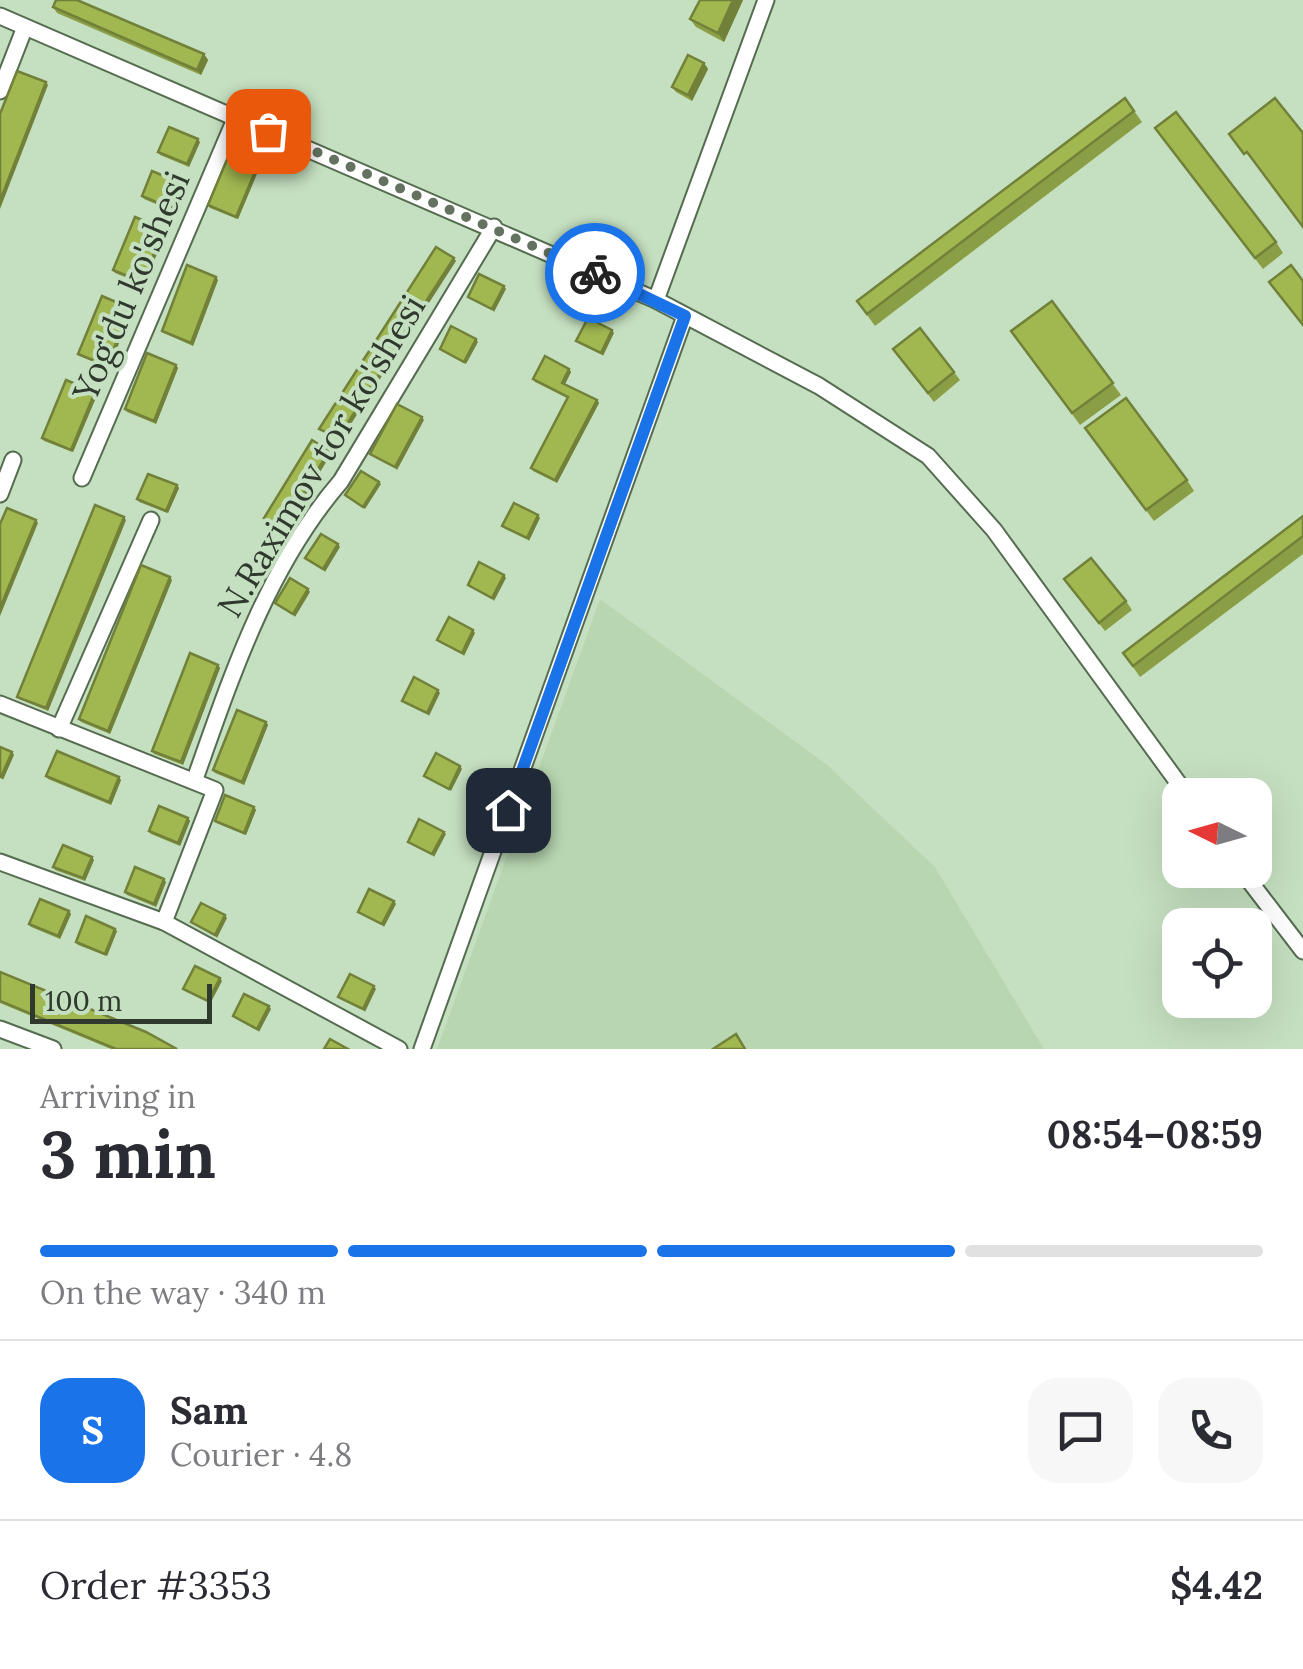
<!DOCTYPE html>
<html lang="en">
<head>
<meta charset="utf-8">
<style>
  body { margin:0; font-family:Lora,serif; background:#f7f7f7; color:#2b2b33; height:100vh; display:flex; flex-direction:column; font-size:38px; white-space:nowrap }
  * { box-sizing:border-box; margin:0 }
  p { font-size:32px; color:#7c7c81 }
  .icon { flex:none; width:55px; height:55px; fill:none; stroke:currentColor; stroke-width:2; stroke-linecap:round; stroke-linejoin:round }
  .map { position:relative; height:1049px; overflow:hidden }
  .drawer { display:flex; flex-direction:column; background:#fff; flex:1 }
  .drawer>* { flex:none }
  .needle { width:65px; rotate:275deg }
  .fabs { position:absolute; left:1162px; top:778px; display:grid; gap:20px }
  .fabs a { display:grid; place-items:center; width:110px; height:110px; border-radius:20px; background:#fff; box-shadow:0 10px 40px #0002; font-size:50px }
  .scale { position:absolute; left:30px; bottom:25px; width:182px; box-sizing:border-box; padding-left:10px; border:5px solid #2f392d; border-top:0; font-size:28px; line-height:35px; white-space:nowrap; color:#2f392d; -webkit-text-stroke:8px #c5e0c0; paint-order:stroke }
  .pin { position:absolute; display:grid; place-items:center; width:85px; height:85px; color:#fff; margin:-42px; border-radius:20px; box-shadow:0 5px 15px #0006 }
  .courier { position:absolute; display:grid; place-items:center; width:100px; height:100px; margin:-50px; border:8px solid #1a73e8; border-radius:50%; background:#fff; color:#222; box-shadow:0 2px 12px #0007 }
  .overview em { font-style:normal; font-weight:700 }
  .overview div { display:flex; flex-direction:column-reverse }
  .overview { display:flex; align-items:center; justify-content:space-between; height:170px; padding:0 40px }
  h1 { font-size:65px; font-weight:700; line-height:75px }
  .bar { display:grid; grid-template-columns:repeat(4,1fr); gap:15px 10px; align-content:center; height:120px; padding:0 40px }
  .bar i { height:12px; border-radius:8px; background:#e1e1e2 }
  .bar .active { background:#1a73e8 }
  .bar p { grid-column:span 4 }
  .line { display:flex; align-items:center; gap:25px; padding:0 40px; border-top:2px solid #e1e1e2 }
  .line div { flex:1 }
  .round { display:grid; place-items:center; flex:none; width:105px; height:105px; border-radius:30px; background:#f7f7f7 }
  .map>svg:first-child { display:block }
  .built { fill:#b8d7b1 }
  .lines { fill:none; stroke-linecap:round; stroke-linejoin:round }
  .minor-casing { stroke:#556c50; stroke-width:19 }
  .minor { stroke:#fff; stroke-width:15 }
  .wall { fill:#8a9e46 }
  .shaded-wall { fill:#718139 }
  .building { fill:#a1b851; stroke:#718139; stroke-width:2.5 }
  .done { stroke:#647360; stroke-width:10; stroke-dasharray:0 18 }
  .route { stroke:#1a73e8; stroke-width:12 }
  .labels { text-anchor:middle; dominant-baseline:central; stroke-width:8; stroke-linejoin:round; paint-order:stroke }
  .street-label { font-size:35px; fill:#2f392d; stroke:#c5e0c0 }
</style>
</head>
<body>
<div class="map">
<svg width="1303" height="1049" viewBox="0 0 1303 1049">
  <rect width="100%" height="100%" fill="#c5e0c0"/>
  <path class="built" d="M600,599L826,764L935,867L1044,1049H437Z"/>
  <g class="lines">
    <defs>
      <g id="minor">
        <path d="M0,16L656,300L819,386L928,456L994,530L1187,795"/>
        <path d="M0,91L25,27"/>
        <path d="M656,300L766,0"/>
        <path d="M82,478L236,117"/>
        <path d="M0,494L13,460"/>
        <path d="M0,704L215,790L164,922"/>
        <path d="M59,729L151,520"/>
        <path d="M195,779C232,675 267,567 341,481L494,227"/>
        <path d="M0,862L164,922L399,1049"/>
        <path d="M1241,870L1303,951"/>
        <path d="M0,1029L53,1049"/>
        <path d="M422,1049L685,316"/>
      </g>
    </defs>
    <use href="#minor" class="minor-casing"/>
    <use href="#minor" class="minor"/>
  </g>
  <g class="wall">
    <path d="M700,0H743L724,42L696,27L690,19Z"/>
    <path d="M53,7L204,54L208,60L201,75L57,13Z"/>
    <path d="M704,63L708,69L692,101L676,92L672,87Z"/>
    <path d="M1125,98L1142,122L875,326L857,301Z"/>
    <path d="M1163,139L1276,242L1283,253L1263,269Z"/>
    <path d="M200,142L189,167L160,155L158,152Z"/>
    <path d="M261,164L238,219L210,208L208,205Z"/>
    <path d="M183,186L172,211L144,199L142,196Z"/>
    <path d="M166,232L144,285L115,273L113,270Z"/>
    <path d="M218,280L193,346L164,333L162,331Z"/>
    <path d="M1052,301L1121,395L1080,425L1011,331Z"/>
    <path d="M130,308L132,311L109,368L80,356L78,354Z"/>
    <path d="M893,349L954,372L960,380L934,402Z"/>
    <path d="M176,365L178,368L156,424L127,412L125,409Z"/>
    <path d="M569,369L571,372L565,384L597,400L599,403L557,483L533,471L531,468L567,398L535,382L533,379Z"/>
    <path d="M95,392L97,395L73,452L44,441L42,438Z"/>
    <path d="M1085,428L1187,480L1194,491L1154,521Z"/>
    <path d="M177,485L179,488L168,513L139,502L137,499Z"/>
    <path d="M1303,516V554L1140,677L1123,653Z"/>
    <path d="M126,520L48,711L19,699L17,697Z"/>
    <path d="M1064,579L1126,601L1132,610L1105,631Z"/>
    <path d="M172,580L110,734L81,722L79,719Z"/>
    <path d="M218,665L220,668L183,765L154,754L152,751Z"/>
    <path d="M266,722L268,725L244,785L215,773L213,770Z"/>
    <path d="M46,776L121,780L111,805L48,779Z"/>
    <path d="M254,807L256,810L246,835L217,823L215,821Z"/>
    <path d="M188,818L190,821L180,846L151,834L149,831Z"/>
    <path d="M94,860L85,881L55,870L53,867Z"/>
    <path d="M166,882L156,907L127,895L125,892Z"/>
    <path d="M69,911L71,914L60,939L31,927L29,924Z"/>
    <path d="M117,931L107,956L78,945L76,942Z"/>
    <path d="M0,972L177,1049H111L0,1003Z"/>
  </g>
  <g class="shaded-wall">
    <path d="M733,0H743L724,42L718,33Z"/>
    <path d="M204,54L208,60L201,75L197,70Z"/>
    <path d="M704,63L708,69L692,101L688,95Z"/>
    <path d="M46,82L48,85L0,209V201Z"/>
    <path d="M198,139L200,142L189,167L187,164Z"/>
    <path d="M259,162L261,164L238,219L236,217Z"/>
    <path d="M181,183L183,186L172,211L170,208Z"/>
    <path d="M164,229L166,232L144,285L142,282Z"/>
    <path d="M454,258L456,261L340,441L338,438Z"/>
    <path d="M216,277L218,280L193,346L191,343Z"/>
    <path d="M504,286L506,289L494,312L492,309Z"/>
    <path d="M130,308L132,311L109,368L107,366Z"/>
    <path d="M612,330L614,333L603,356L601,353Z"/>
    <path d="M476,339L478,342L466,364L464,362Z"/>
    <path d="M176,365L178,368L156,424L154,421Z"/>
    <path d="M569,369L571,372L564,386L562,383Z"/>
    <path d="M95,392L97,395L73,452L71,450Z"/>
    <path d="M597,400L599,403L557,483L555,480Z"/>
    <path d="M422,417L424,420L397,470L395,467Z"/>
    <path d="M329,451L331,454L284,532L282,529Z"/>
    <path d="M379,482L381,484L365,509L363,507Z"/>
    <path d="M177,485L179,488L168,513L166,511Z"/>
    <path d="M538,515L540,518L529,541L527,538Z"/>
    <path d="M124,517L126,520L48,711L46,708Z"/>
    <path d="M36,520L38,523L0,616V608Z"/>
    <path d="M338,544L340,547L325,572L323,569Z"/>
    <path d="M504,575L506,578L494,601L492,598Z"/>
    <path d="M170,577L172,580L110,734L108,731Z"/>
    <path d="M308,589L310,592L295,617L293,614Z"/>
    <path d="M473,630L475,633L464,656L462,653Z"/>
    <path d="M218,665L220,668L183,765L181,762Z"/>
    <path d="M438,690L440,693L429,716L427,713Z"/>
    <path d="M266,722L268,725L244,785L242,782Z"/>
    <path d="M12,752L14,755L3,780L1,777Z"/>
    <path d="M460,766L462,769L451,791L449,789Z"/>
    <path d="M119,777L121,780L111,805L109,802Z"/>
    <path d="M254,807L256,810L246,835L244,833Z"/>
    <path d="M188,818L190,821L180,846L178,843Z"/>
    <path d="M444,832L446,834L434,857L432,854Z"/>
    <path d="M92,857L94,860L85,881L83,878Z"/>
    <path d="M164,879L166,882L156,907L154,904Z"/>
    <path d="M394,901L396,904L384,927L382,924Z"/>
    <path d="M69,911L71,914L60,939L58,936Z"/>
    <path d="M225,915L227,918L217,938L215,935Z"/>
    <path d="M115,929L117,931L107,956L105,954Z"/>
    <path d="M220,978L222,981L210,1004L208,1001Z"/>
    <path d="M374,986L376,989L365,1012L363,1009Z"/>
    <path d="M269,1006L271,1009L259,1032L257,1029Z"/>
  </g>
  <g class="building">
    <path d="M56,0H77L204,54L197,70L53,7Z"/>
    <path d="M700,0H733L718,33L690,19Z"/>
    <path d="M688,55L704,63L688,95L672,87Z"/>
    <path d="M17,71L46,82L0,201V114Z"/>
    <path d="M1125,98L1134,111L867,314L857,301Z"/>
    <path d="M1275,98L1303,133V227L1247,152L1244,154L1229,134Z"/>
    <path d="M1176,112L1276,242L1255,258L1155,128Z"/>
    <path d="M169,127L198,139L187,164L158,152Z"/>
    <path d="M231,150L259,162L236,217L208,205Z"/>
    <path d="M152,171L181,183L170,208L142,196Z"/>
    <path d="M135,217L164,229L142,282L113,270Z"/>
    <path d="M436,247L454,258L338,438L319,429Z"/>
    <path d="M187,265L216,277L191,343L162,331Z"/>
    <path d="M1291,265L1303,281V325L1269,282Z"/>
    <path d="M479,274L504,286L492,309L468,297Z"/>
    <path d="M102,296L130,308L107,366L78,354Z"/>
    <path d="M1052,301L1113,383L1072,413L1011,331Z"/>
    <path d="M588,318L612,330L601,353L576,341Z"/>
    <path d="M451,326L476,339L464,362L440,349Z"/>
    <path d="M920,328L954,372L928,393L893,349Z"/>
    <path d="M147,353L176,365L154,421L125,409Z"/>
    <path d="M545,356L569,369L562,383L597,400L555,480L531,468L568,397L533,379Z"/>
    <path d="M66,380L95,392L71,450L42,438Z"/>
    <path d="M1126,398L1187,480L1146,510L1085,428Z"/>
    <path d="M397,404L422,417L395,467L370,454Z"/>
    <path d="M312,440L329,451L282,529L264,518Z"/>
    <path d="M361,471L379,482L363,507L345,495Z"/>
    <path d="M148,474L177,485L166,511L137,499Z"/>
    <path d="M514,503L538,515L527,538L502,526Z"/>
    <path d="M95,505L124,517L46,708L17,697Z"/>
    <path d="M7,508L36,520L0,608V524Z"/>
    <path d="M1303,516V536L1133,666L1123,653Z"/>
    <path d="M321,534L338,544L323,569L305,558Z"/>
    <path d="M1091,558L1126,601L1099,623L1064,579Z"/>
    <path d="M479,562L504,575L492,598L468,585Z"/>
    <path d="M141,565L170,577L108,731L79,719Z"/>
    <path d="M290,578L308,589L293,614L275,603Z"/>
    <path d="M449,617L473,630L462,653L437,640Z"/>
    <path d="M190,653L218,665L181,762L152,751Z"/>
    <path d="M414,677L438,690L427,713L402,701Z"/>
    <path d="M237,710L266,722L242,782L213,770Z"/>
    <path d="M0,747L12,752L1,777H0Z"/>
    <path d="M57,751L119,777L109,802L46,776Z"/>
    <path d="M436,753L460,766L449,789L424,776Z"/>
    <path d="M225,795L254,807L244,833L215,821Z"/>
    <path d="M159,806L188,818L178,843L149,831Z"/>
    <path d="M419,819L444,832L432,854L408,842Z"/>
    <path d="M63,845L92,857L83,878L53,867Z"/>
    <path d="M135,867L164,879L154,904L125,892Z"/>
    <path d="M369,889L394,901L382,924L358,912Z"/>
    <path d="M40,899L69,911L58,936L29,924Z"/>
    <path d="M201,903L225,915L215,935L191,922Z"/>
    <path d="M86,916L115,929L105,954L76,942Z"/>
    <path d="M195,966L220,978L208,1001L183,989Z"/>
    <path d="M0,972L146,1032L177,1049H116L0,1001Z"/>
    <path d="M350,974L374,986L363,1009L338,997Z"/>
    <path d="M244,994L269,1006L257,1029L233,1016Z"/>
    <path d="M736,1034L745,1049H713Z"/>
    <path d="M330,1039L348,1049H324Z"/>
  </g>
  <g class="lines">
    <path class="done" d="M268,131L595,273"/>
    <path class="route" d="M508,810L685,316L595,273"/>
  </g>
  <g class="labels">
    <g class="street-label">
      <text transform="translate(131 286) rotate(-67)">Yog'du ko'shesi</text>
      <text transform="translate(321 456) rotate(-59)">N.Raximov tor ko'shesi</text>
    </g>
  </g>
</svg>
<div class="fabs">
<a><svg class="needle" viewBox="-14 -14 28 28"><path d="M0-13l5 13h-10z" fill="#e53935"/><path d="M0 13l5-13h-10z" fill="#7c7c81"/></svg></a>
<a><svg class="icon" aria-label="locate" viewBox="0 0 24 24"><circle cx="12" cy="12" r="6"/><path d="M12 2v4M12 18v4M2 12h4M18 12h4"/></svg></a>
</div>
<div class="scale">100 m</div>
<div class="pin" style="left:268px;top:131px;background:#ea580c"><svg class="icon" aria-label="bag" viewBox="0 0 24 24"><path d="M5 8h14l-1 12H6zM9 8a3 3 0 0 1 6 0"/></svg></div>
<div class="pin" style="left:508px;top:810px;background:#1f2937"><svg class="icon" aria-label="home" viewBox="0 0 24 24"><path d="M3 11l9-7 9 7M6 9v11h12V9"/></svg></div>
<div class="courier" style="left:595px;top:273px"><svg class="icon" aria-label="bike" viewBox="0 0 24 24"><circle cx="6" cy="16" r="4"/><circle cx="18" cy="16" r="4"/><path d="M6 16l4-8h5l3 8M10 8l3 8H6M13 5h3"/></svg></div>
</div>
<section class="drawer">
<div class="overview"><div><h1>3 min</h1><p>Arriving in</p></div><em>08:54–08:59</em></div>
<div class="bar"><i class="active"></i><i class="active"></i><i class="active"></i><i></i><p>On the way · 340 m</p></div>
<div class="line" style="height:180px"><b class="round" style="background:#1a73e8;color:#fff">S</b><div><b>Sam</b><p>Courier · 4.8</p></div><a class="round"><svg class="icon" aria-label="chat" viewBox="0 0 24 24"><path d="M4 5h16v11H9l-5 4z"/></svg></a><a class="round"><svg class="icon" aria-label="phone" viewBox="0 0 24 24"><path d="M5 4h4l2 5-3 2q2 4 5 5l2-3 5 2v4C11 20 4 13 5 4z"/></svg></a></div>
<div class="line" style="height:130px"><div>Order #3353</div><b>$4.42</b></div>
</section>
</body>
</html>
